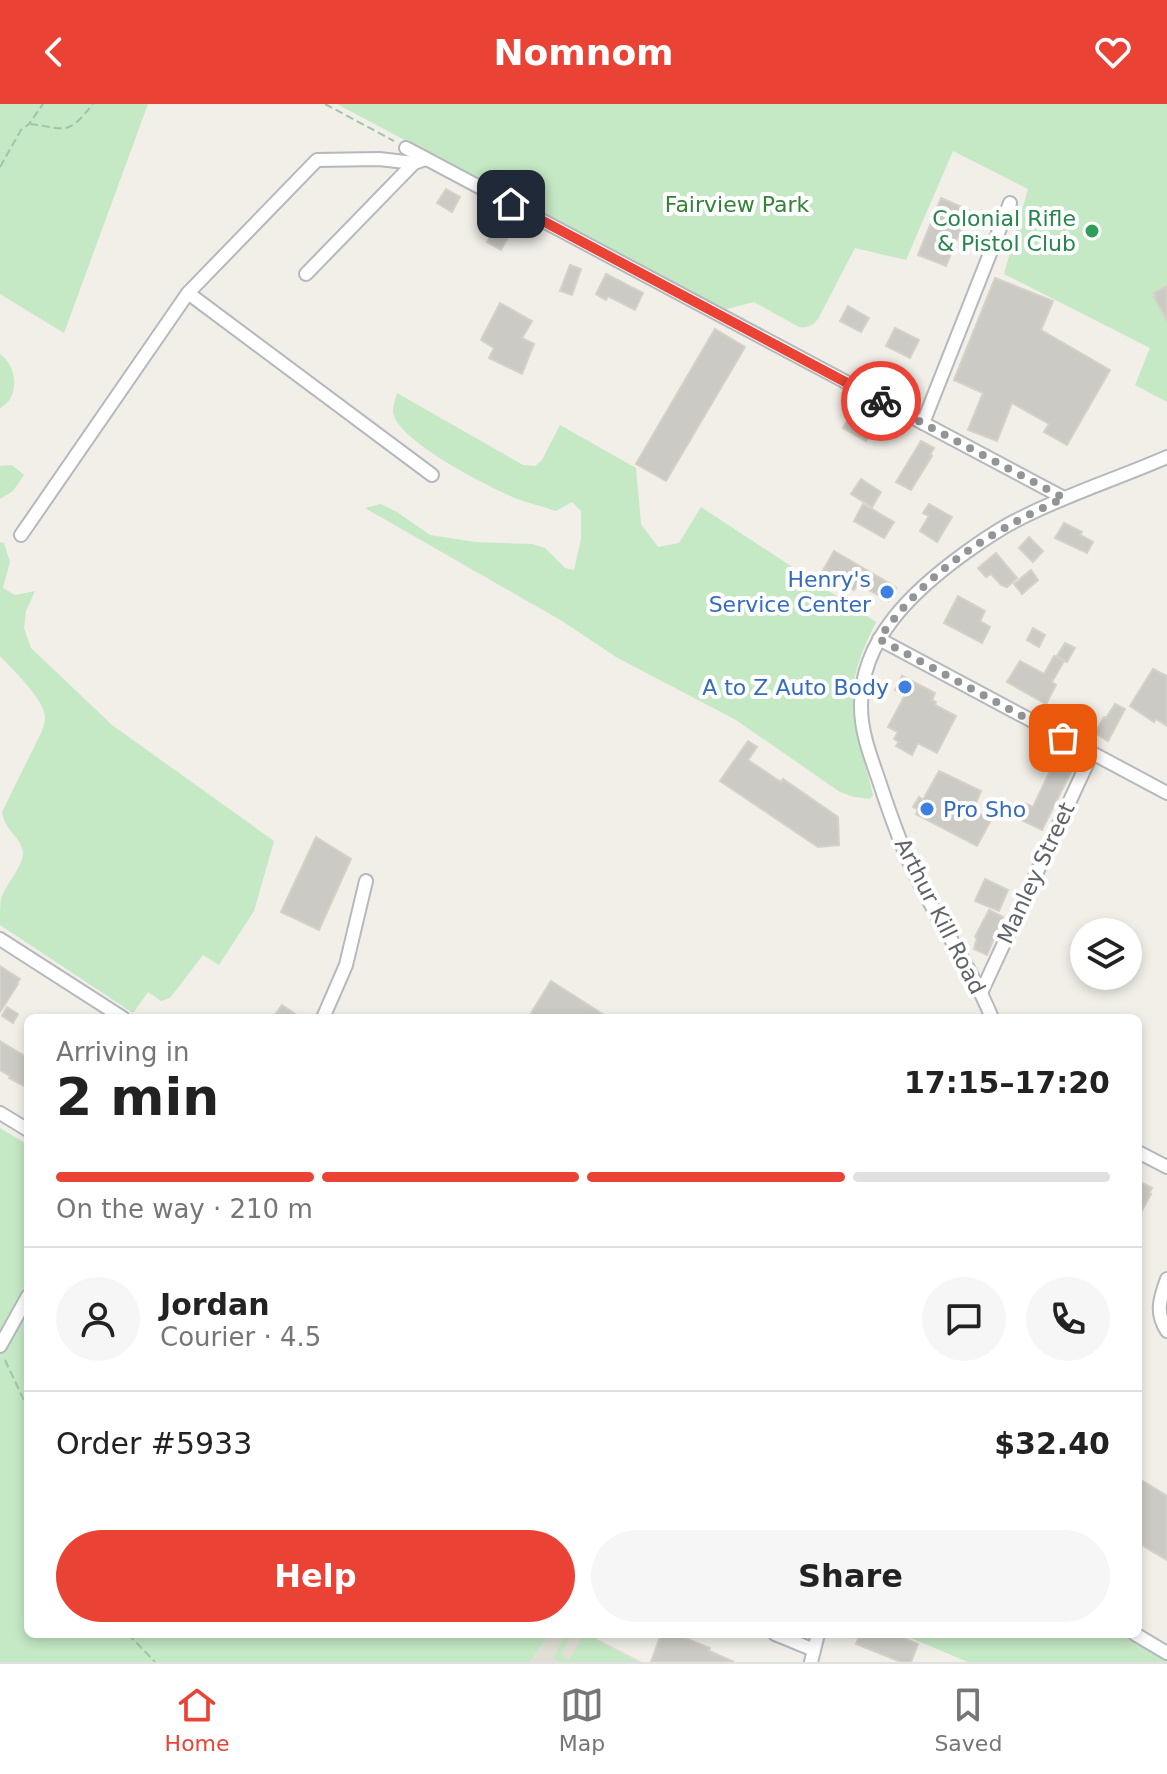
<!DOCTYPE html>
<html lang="en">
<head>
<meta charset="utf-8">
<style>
  body { margin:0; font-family:"DejaVu Sans",sans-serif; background:#f6f6f6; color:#222; height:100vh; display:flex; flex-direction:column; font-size:30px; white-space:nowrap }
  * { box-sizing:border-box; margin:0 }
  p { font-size:26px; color:#767676 }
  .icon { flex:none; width:44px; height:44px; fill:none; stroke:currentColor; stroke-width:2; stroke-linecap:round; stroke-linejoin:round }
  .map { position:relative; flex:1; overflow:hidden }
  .panel { position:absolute; left:24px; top:910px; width:1118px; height:624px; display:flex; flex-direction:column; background:#fff; border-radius:12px; box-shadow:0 4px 12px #0003 }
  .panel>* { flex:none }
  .controls { position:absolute; left:1070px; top:814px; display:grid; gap:16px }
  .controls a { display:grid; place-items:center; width:72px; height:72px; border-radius:50%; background:#fff; box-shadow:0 4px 12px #0003; font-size:40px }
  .pin { position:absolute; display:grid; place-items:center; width:68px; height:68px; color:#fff; margin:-34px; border-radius:16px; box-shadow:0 4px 12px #0006 }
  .courier { position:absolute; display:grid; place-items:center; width:80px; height:80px; margin:-40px; border:6px solid #ea4335; border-radius:50%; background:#fff; color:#222; box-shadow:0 2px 10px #0007 }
  .head em { font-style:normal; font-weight:600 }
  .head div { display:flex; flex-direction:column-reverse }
  .head { display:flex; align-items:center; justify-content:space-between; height:136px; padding:0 32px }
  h1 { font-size:52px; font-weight:600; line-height:60px }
  .bar { display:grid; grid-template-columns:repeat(4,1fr); gap:12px 8px; align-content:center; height:96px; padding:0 32px }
  .bar i { height:10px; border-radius:6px; background:#e0e0e0 }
  .bar .active { background:#ea4335 }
  .bar p { grid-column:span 4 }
  .line { display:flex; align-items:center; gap:20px; padding:0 32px; border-top:2px solid #e0e0e0 }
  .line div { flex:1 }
  .round { display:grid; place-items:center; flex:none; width:84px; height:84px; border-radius:42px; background:#f6f6f6 }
  .button { display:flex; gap:16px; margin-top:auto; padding:16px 32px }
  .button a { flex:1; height:92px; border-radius:48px; background:#ea4335; color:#fff; font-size:32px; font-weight:600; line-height:92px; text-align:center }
  .button a+a { background:#f6f6f6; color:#222 }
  header { display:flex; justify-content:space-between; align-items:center; height:104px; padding:0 32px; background:#ea4335; color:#fff; font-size:36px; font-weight:600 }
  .dock { display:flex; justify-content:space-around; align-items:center; height:112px; border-top:2px solid #e0e0e0; background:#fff; font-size:22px; color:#767676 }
  .dock a { display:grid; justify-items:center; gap:4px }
  .dock .active { color:#ea4335 }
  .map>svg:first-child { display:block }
  .education { fill:#e1ded6 }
  .green { fill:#c5e8c5 }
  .building { fill:#cccac5; stroke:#d6d1c6; stroke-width:2 }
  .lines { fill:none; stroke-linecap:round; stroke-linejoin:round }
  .minor-casing { stroke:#b5b8bc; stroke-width:16 }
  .path { stroke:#9cc7a9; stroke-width:2; stroke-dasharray:8 4; stroke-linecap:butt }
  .minor { stroke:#fff; stroke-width:12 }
  .done { stroke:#929495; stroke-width:8; stroke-dasharray:0 14.4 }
  .route { stroke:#ea4335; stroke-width:10 }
  .leisure-dot { fill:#2e9e5b; stroke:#fff; stroke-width:3 }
  .shop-dot { fill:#3f7fe0; stroke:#fff; stroke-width:3 }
  .labels { text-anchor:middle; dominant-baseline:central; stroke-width:8; stroke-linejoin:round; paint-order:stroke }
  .park-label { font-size:22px; fill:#348238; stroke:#fff }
  .leisure-label { font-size:22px; fill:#27864d; stroke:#fff; text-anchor:end }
  .shop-label { font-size:22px; fill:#366cbe; stroke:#fff; text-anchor:end }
  .street-label { font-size:22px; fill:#5f6368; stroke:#fff }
</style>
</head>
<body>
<header><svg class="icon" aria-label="back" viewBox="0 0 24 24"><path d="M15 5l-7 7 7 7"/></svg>Nomnom<svg class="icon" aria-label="heart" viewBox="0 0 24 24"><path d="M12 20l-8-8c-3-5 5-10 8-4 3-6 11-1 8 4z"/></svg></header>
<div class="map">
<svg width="1167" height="1558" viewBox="0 0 1167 1558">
  <rect width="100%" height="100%" fill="#f1efe8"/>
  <path class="education" d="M550,1530H588L642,1558H530Z"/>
  <g class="green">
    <path d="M0,0H148L64,229L0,190Z"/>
    <path d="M337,0H1167V298L1135,281L1150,244L1004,170L1028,85L953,47L906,156L855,144L818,215C812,222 808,224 799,223L754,198L723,206Z"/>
    <path d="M0,250C13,259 19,280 10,295C8,299 3,301 0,305Z"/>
    <path d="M397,289L523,361L535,362L542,356L560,321L636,364L641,420L658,443L679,439L701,403L876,518C867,537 857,557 854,578C849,611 865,658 873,691L870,695L854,693L840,688L736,616L616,553L562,517L365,404L381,400L397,408L430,431L475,438L532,440L545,444L565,464L574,466L581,435V407L572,398L556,407C544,403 532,400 520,396C494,386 394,336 393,307C393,302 396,294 397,289Z"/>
    <path d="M12,361L24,371L13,387L0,395V362Z"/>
    <path d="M0,438L4,439L10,458L3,484L15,491L35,487L26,507L24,524L31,544L112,621L274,737L254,807L219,861L203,851L170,894L161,897L148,888L133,909L0,821C0,813 0,802 1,795C5,781 24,762 23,748C21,733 5,727 2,708L42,627C43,623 45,619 45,614C46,597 12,565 0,552Z"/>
    <path d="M0,1024L28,1041V1179L0,1230Z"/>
    <path d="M28,1202V1530H550L530,1558H0V1251Z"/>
    <path d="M565,1530H571L561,1551L569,1557L582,1533L578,1530H586L637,1558H560L553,1554L556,1550Z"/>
    <path d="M901,1530H1124L1167,1555V1558H968Z"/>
  </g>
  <g class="building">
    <path d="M446,85L460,93L452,108L437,99Z"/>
    <path d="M941,94L969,106L946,162L918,151Z"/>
    <path d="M499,115L513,124L501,146L487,138Z"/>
    <path d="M570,161L581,165L572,191L560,187Z"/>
    <path d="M606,170L643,189L635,206L608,192L606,196L596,190Z"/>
    <path d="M995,174L1053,197L1041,226L1110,266L1067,341L1044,328L1049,320L1012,299L997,337L968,326L983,289L954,276Z"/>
    <path d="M1167,182V216L1154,193L1156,192L1154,189Z"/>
    <path d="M500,199L532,217L522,234L534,240L522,270L489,254L494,244L481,236Z"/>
    <path d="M848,202L869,214L861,228L840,217Z"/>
    <path d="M895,224L919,236L910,254L886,242Z"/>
    <path d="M715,225L745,243L666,377L636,360Z"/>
    <path d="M851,309L875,322L866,337L843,324Z"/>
    <path d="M921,337L934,344L930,351L932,352L911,386L896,378Z"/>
    <path d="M861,375L881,388L872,403L851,390Z"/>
    <path d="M863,400L894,418L884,434L854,417Z"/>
    <path d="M929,400L952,413L937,438L920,427L929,412L923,409Z"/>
    <path d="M1064,419L1082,428L1080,431L1093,438L1087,449L1055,434Z"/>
    <path d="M1029,433L1043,447L1033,458L1019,444Z"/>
    <path d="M834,447L894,482L896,484L889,497L858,480L854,486L822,468Z"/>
    <path d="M996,449L1017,474L1007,483L1001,481L991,470L986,473L978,464Z"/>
    <path d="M1031,466L1038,476L1022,490L1014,480Z"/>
    <path d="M958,492L985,507L980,517L990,523L982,539L944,519Z"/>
    <path d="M1033,524L1045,531L1039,543L1027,536Z"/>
    <path d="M1065,539L1075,544L1067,558L1057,552Z"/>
    <path d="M1054,552L1064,557L1052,578L1056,581L1046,600L1007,578L1020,557L1044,570Z"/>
    <path d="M1153,565L1167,572V622L1156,615L1154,618L1130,602Z"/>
    <path d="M902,572L935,589L932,596L936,598L935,601L956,612L937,649L918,639L912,651L896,642L899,638L894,635L898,628L888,623L905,591L895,586Z"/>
    <path d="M1115,600L1125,605L1108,637L1095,629L1104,613L1106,614Z"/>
    <path d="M748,637L757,643L748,656L781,678L783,675L838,713L839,741L818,743L720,677Z"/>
    <path d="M1058,650L1076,658L1042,726L1013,712L1022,698L1033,703Z"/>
    <path d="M939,667L981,687L973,706L991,716L977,742L916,710L918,706L913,703L919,693L923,696Z"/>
    <path d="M316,733L351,755L319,826L281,808Z"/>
    <path d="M985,775L1008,786L999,807L975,797Z"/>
    <path d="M989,806L1003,813L987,851L974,845L977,834L975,833Z"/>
    <path d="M0,862L20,875L17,879L18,880L0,908Z"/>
    <path d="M551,877L609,914H528Z"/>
    <path d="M282,901L301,914H273Z"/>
    <path d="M7,903L18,910L13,919L2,912Z"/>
    <path d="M0,937L28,954V984L9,974L10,972L0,966Z"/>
    <path d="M1138,1077L1152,1084L1149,1089L1151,1090L1138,1114Z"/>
    <path d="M1138,1374L1167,1392V1456L1138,1439Z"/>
    <path d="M661,1530H686L685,1534L710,1544L709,1547L734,1558H651Z"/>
    <path d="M860,1530H894L918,1540L911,1558H901L856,1540Z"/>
  </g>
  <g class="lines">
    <defs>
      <g id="minor">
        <path d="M406,44L1064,394"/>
        <path d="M306,170L414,59"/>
        <path d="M188,189L317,56L379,55L414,59L426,55"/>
        <path d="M923,319L1010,99"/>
        <path d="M21,431L188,189L432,371"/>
        <path d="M879,535L1167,689"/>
        <path d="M0,835L123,914"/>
        <path d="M981,889L1092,649"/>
        <path d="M323,914L346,861L366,777"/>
        <path d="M992,914C971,862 936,816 912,764C898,735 888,704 878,674C870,651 861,627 861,603C860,535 914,486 965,449C983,436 1002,423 1021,414C1068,390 1119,374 1167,353"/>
        <path d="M0,1009L28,1026"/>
        <path d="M1138,1048L1167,1063"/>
        <path d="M1167,1175C1160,1194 1155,1209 1167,1227"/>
        <path d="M0,1242L28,1192"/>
        <path d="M775,1530L814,1546"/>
        <path d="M1135,1530L1167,1549"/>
        <path d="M811,1558L818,1530"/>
      </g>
    </defs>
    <use href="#minor" class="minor-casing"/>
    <g class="path">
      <path d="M325,0L394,37"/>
      <path d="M30,20C68,25 67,32 93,0"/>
      <path d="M0,63L21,26L29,20L43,0"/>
      <path d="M5,1256L28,1305"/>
      <path d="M128,1530L155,1558"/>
    </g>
    <use href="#minor" class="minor"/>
  </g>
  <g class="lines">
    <path class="done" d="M881,297L1064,394C989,428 926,467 879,535L1063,634"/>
    <path class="route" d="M511,100L881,297"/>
  </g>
  <circle class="leisure-dot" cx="1092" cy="127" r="8"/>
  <g class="shop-dot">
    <circle cx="887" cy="488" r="8"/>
    <circle cx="905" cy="583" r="8"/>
    <circle cx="927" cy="705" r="8"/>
  </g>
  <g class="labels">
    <g class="park-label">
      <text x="737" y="100">Fairview Park</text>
    </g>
    <g class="leisure-label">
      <text x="1076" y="114">Colonial Rifle<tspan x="1076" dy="25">&amp; Pistol Club</tspan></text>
    </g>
    <g class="shop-label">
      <text x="871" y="475">Henry's<tspan x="871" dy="25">Service Center</tspan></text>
      <text x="889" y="583">A to Z Auto Body</text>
      <text x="943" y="705" text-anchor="start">Pro Sho</text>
    </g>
    <g class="street-label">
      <text transform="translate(1036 769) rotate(-65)">Manley Street</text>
      <text transform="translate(940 812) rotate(63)">Arthur Kill Road</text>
    </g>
  </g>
</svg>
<div class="controls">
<a><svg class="icon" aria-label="layers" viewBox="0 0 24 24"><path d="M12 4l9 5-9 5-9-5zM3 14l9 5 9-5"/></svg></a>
</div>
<div class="pin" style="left:1063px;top:634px;background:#ea580c"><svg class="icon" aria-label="bag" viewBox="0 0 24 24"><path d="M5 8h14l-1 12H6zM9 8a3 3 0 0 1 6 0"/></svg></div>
<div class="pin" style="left:511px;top:100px;background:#1f2937"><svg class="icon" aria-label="home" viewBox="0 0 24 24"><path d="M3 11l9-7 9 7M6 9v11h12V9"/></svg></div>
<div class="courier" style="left:881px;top:297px"><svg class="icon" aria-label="bike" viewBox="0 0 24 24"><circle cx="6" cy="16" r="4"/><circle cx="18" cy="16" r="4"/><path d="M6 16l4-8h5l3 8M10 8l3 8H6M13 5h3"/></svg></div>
<section class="panel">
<div class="head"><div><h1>2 min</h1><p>Arriving in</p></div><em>17:15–17:20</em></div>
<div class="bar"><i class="active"></i><i class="active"></i><i class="active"></i><i></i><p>On the way · 210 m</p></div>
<div class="line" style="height:144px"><a class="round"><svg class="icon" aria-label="person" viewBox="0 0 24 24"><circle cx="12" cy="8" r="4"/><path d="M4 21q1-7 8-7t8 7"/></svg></a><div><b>Jordan</b><p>Courier · 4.5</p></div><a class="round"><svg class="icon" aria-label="chat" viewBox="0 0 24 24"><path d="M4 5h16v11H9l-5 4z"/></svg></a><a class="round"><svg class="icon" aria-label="phone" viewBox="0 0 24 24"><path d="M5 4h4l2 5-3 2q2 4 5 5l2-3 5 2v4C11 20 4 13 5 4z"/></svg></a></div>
<div class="line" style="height:104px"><div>Order #5933</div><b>$32.40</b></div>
<div class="button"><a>Help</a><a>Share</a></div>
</section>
</div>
<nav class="dock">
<a class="active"><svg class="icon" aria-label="home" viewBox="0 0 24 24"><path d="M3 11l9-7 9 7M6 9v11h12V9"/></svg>Home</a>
<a><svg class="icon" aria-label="map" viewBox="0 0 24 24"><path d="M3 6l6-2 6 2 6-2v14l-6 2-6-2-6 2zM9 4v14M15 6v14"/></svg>Map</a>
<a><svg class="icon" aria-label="saved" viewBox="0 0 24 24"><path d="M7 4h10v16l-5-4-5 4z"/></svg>Saved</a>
</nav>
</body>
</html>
